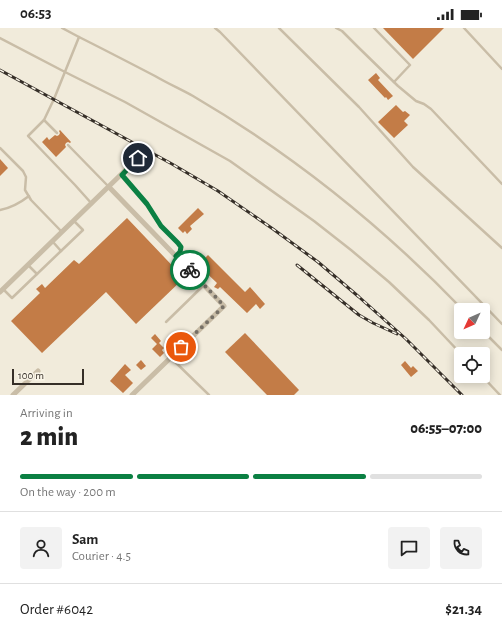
<!DOCTYPE html>
<html lang="en">
<head>
<meta charset="utf-8">
<style>
  body { margin:0; font-family:"Alegreya Sans",sans-serif; background:#f2f2f2; color:#222; height:100vh; display:flex; flex-direction:column; font-size:15px; white-space:nowrap }
  * { box-sizing:border-box; margin:0 }
  p { font-size:13px; color:#767676 }
  .icon { flex:none; width:22px; height:22px; fill:none; stroke:currentColor; stroke-width:2; stroke-linecap:round; stroke-linejoin:round }
  .map { position:relative; height:367px; overflow:hidden }
  .panel { display:flex; flex-direction:column; background:#fff; flex:1 }
  .panel>* { flex:none }
  .needle { width:26px; rotate:226deg }
  .controls { position:absolute; left:454px; top:275px; display:grid; gap:8px }
  .controls a { display:grid; place-items:center; width:36px; height:36px; border-radius:4px; background:#fff; box-shadow:0 2px 10px #0003; font-size:20px }
  .scale { position:absolute; left:12px; bottom:10px; width:72px; box-sizing:border-box; padding-left:4px; border:2px solid #362f28; border-top:0; font-size:11px; line-height:14px; white-space:nowrap; color:#362f28; -webkit-text-stroke:3px #f9f4e7; paint-order:stroke }
  .pin { position:absolute; display:grid; place-items:center; width:34px; height:34px; color:#fff; margin:-17px; border:2px solid #fff; border-radius:50%; box-shadow:0 1px 4px #0007 }
  .courier { position:absolute; display:grid; place-items:center; width:40px; height:40px; margin:-20px; border:3px solid #0b8043; border-radius:50%; background:#fff; color:#222; box-shadow:0 1px 5px #0007 }
  .head em { font-style:normal; font-weight:800 }
  .head div { display:flex; flex-direction:column-reverse }
  .head { display:flex; align-items:center; justify-content:space-between; height:68px; padding:0 20px }
  h1 { font-size:26px; font-weight:800; line-height:30px }
  .bar { display:grid; grid-template-columns:repeat(4,1fr); gap:6px 4px; align-content:center; height:48px; padding:0 20px }
  .bar i { height:5px; border-radius:3px; background:#e0e0e0 }
  .bar .selected { background:#0b8043 }
  .bar p { grid-column:span 4 }
  .line { display:flex; align-items:center; gap:10px; padding:0 20px; border-top:1px solid #e0e0e0 }
  .line div { flex:1 }
  .round { display:grid; place-items:center; flex:none; width:42px; height:42px; border-radius:4px; background:#f2f2f2 }
  .status { display:flex; justify-content:space-between; align-items:center; height:28px; padding:0 20px; background:#fff; direction:ltr }
  .status svg { height:11px; fill:currentColor }
  .map>svg:first-child { display:block }
  .building { fill:#c37c47 }
  .lines { fill:none; stroke-linecap:round; stroke-linejoin:round }
  .lane { stroke:#c9bda7; stroke-width:2.5 }
  .street { stroke:#c9bda7; stroke-width:5 }
  .rail-casing { stroke:#362f28; stroke-width:3 }
  .rail { stroke:#f9f4e7; stroke-width:1.5; stroke-dasharray:4.5; stroke-linecap:butt }
  .done { stroke:#777167; stroke-width:4; stroke-dasharray:0 7.2 }
  .route { stroke:#0b8043; stroke-width:5 }
</style>
</head>
<body>
<div class="status"><b>06:53</b><svg viewBox="0 0 49 12"><path d="M0 12V9h3v3zM5 12V6h3v6zM10 12V3h3v9zM15 12V0h3v12zM26 1h20v11H26zM47 4h2v5h-2z"/></svg></div>
<div class="map">
<svg width="502" height="367" viewBox="0 0 502 367">
  <rect width="100%" height="100%" fill="#f1ebdb"/>
  <g class="building">
    <path d="M383,0H444L413,31Z"/>
    <path d="M376,45L380,50L378,52L393,68L388,72L386,69L385,70L368,52Z"/>
    <path d="M396,77L403,84L405,83L410,87L404,93L408,97L394,110L378,94Z"/>
    <path d="M60,102L71,114L70,115L68,114L66,115L65,117L66,119L56,129L42,114L47,109L49,112L55,107L57,108L59,107L60,105L59,103Z"/>
    <path d="M0,131L8,140L0,148Z"/>
    <path d="M198,180L204,186L190,198L192,201L187,206L185,203L183,205L178,200Z"/>
    <path d="M127,190L184,250L136,296L106,264L42,325L11,293L40,265L36,261L42,256L45,260L74,232L79,236Z"/>
    <path d="M208,227L245,264L250,259L265,276L260,281L256,276L247,285L220,259L218,261L214,259L217,255L198,237Z"/>
    <path d="M245,305L299,362L294,367H267L225,324Z"/>
    <path d="M155,306L161,313L159,315L164,320L162,322L164,325L160,329L152,321L157,316L151,310Z"/>
    <path d="M141,332L146,338L141,342L136,337Z"/>
    <path d="M405,333L411,340L413,338L418,343L411,349L401,337Z"/>
    <path d="M125,336L131,342L125,347L133,355L123,365L110,353Z"/>
  </g>
  <g class="lines">
    <g class="lane">
      <path d="M62,0L79,9"/>
      <path d="M215,0L220,4L502,296"/>
      <path d="M279,0L359,79L413,139L502,220"/>
      <path d="M336,0L342,3L358,19L398,58L416,73L424,76L431,81L502,156"/>
      <path d="M374,0L410,37L394,54"/>
      <path d="M464,0L502,41"/>
      <path d="M0,10L65,44L125,74L230,133L314,193L351,222L389,254L429,292L461,326"/>
      <path d="M44,92L28,108L75,157L92,176"/>
      <path d="M57,105L44,92L54,71L79,9C105,22 130,35 155,48C167,55 180,61 193,68C292,126 383,199 463,282"/>
      <path d="M68,117L109,159"/>
      <path d="M0,120L23,143L26,149L25,162L31,172L62,204"/>
      <path d="M122,147L147,176L161,198L178,215L181,219L179,224L177,228"/>
      <path d="M0,182C11,180 20,175 29,168"/>
      <path d="M53,214L61,223L83,202L74,193"/>
      <path d="M28,237L37,246L61,223"/>
      <path d="M3,261L12,270L37,246"/>
      <path d="M166,294L204,257"/>
      <path d="M483,303L502,322"/>
      <path d="M171,330L209,367"/>
      <path d="M482,348L500,367"/>
    </g>
    <g class="street">
      <path d="M109,159L224,278L132,367"/>
      <path d="M0,264L138,130"/>
      <path d="M13,367L38,343"/>
    </g>
    <defs>
      <g id="rail">
        <path d="M0,42L172,136L218,163L273,201L318,234L359,269L406,311L462,367"/>
        <path d="M297,237L359,287L373,295L397,306"/>
      </g>
    </defs>
    <use href="#rail" class="rail-casing"/>
    <use href="#rail" class="rail"/>
  </g>
  <g class="lines">
    <path class="done" d="M181,319L224,278L190,242"/>
    <path class="route" d="M138,130L122,147L147,176L161,198L178,215L181,219L180,224L176,228L190,242"/>
  </g>
</svg>
<div class="controls">
<a><svg class="needle" viewBox="-14 -14 28 28"><path d="M0-13l5 13h-10z" fill="#e53935"/><path d="M0 13l5-13h-10z" fill="#767676"/></svg></a>
<a><svg class="icon" aria-label="locate" viewBox="0 0 24 24"><circle cx="12" cy="12" r="6"/><path d="M12 2v4M12 18v4M2 12h4M18 12h4"/></svg></a>
</div>
<div class="scale">100 m</div>
<div class="pin" style="left:181px;top:319px;background:#ea580c"><svg class="icon" aria-label="bag" viewBox="0 0 24 24"><path d="M5 8h14l-1 12H6zM9 8a3 3 0 0 1 6 0"/></svg></div>
<div class="pin" style="left:138px;top:130px;background:#1f2937"><svg class="icon" aria-label="home" viewBox="0 0 24 24"><path d="M3 11l9-7 9 7M6 9v11h12V9"/></svg></div>
<div class="courier" style="left:190px;top:242px"><svg class="icon" aria-label="bike" viewBox="0 0 24 24"><circle cx="6" cy="16" r="4"/><circle cx="18" cy="16" r="4"/><path d="M6 16l4-8h5l3 8M10 8l3 8H6M13 5h3"/></svg></div>
</div>
<section class="panel">
<div class="head"><div><h1>2 min</h1><p>Arriving in</p></div><em>06:55–07:00</em></div>
<div class="bar"><i class="selected"></i><i class="selected"></i><i class="selected"></i><i></i><p>On the way · 200 m</p></div>
<div class="line" style="height:72px"><a class="round"><svg class="icon" aria-label="person" viewBox="0 0 24 24"><circle cx="12" cy="8" r="4"/><path d="M4 21q1-7 8-7t8 7"/></svg></a><div><b>Sam</b><p>Courier · 4.5</p></div><a class="round"><svg class="icon" aria-label="chat" viewBox="0 0 24 24"><path d="M4 5h16v11H9l-5 4z"/></svg></a><a class="round"><svg class="icon" aria-label="phone" viewBox="0 0 24 24"><path d="M5 4h4l2 5-3 2q2 4 5 5l2-3 5 2v4C11 20 4 13 5 4z"/></svg></a></div>
<div class="line" style="height:52px"><div>Order #6042</div><b>$21.34</b></div>
</section>
</body>
</html>
